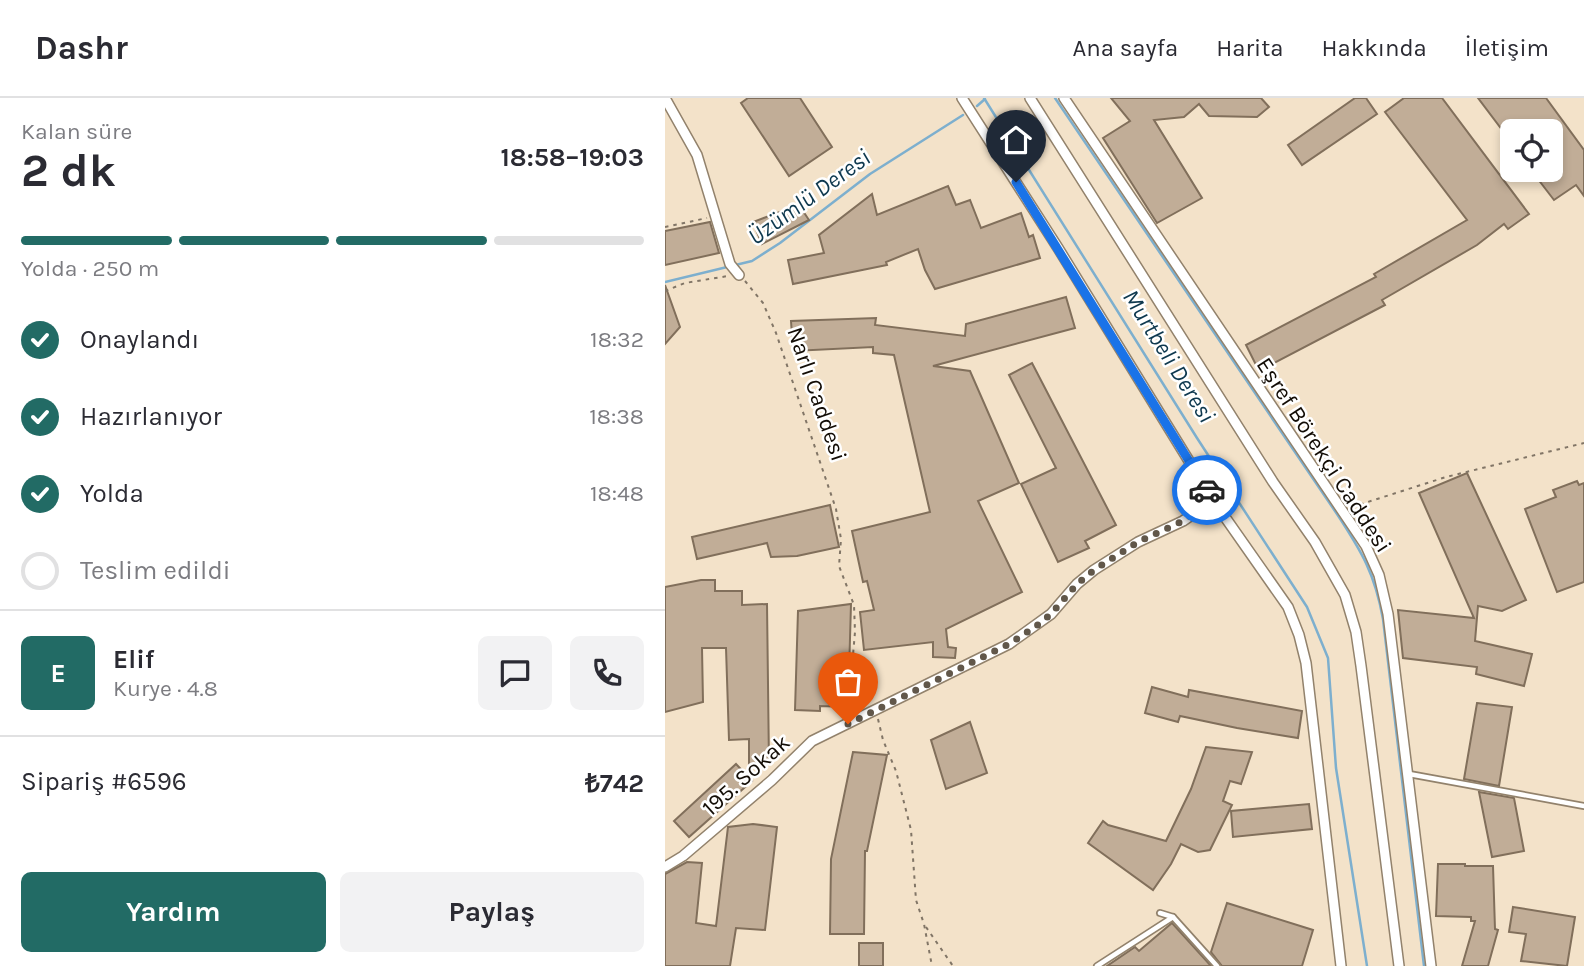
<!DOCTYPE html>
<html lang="tr">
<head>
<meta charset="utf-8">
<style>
  body { margin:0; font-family:Karla,sans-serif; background:#f2f2f3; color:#2b2b33; height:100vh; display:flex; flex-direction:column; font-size:26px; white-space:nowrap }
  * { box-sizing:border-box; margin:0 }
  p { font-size:23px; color:#7c7c81 }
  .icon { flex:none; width:38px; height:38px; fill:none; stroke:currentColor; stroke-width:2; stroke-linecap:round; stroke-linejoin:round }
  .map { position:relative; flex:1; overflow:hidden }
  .details { display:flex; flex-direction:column; background:#fff; width:665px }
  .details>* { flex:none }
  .tools { position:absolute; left:835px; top:21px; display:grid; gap:14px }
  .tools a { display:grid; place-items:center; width:63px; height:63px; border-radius:10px; background:#fff; box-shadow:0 4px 10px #0003; font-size:35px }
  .pin { position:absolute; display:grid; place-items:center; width:60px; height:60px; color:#fff; margin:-72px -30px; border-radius:50% 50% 50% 0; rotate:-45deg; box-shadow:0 0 7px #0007 }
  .pin .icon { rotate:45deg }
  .courier { position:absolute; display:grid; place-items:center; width:70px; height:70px; margin:-35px; border:5px solid #1a73e8; border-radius:50%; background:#fff; color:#222; box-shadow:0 2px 9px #0007 }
  .summary em { font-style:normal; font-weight:700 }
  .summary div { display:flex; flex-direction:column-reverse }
  .summary { display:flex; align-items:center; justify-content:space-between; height:119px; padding:0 21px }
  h1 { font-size:46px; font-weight:700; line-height:52px }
  .bar { display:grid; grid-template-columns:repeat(4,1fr); gap:10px 7px; align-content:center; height:84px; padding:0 21px }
  .bar i { height:9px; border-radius:5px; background:#e1e1e2 }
  .bar .selected { background:#226b65 }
  .bar p { grid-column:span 4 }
  .line { display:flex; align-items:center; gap:18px; padding:0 21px; border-top:2px solid #e1e1e2 }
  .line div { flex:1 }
  .round { display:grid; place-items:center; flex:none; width:74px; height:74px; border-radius:10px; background:#f2f2f3 }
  ol { padding:0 21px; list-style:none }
  li { display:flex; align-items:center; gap:21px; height:77px }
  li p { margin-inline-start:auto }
  li .icon { padding:7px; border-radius:50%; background:#226b65; color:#fff; stroke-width:4 }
  li:last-child { color:#7c7c81 }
  li i { width:38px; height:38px; border:4px solid #e1e1e2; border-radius:50% }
  .cta { display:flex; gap:14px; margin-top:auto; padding:14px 21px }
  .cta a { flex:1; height:80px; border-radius:10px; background:#226b65; color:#fff; font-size:28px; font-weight:700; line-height:80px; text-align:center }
  .cta a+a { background:#f2f2f3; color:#2b2b33 }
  header { display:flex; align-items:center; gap:42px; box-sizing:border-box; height:98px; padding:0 35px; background:#fff; border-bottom:2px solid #e1e1e2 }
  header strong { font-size:33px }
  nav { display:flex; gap:38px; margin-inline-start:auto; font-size:24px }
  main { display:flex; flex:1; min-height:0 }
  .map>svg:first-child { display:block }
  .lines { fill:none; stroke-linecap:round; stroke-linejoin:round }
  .stream { stroke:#7dafce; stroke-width:2.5 }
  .building { fill:#c1ad97; stroke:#816f5b; stroke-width:2 }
  .lane-casing { stroke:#92826c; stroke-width:8 }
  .street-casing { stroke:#92826c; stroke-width:12 }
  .path { stroke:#817566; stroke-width:2; stroke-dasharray:3.5 5; stroke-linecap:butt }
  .lane { stroke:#fff; stroke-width:4.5 }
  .street { stroke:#fff; stroke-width:9 }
  .done { stroke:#61574a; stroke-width:7; stroke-dasharray:0 12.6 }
  .route { stroke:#1a73e8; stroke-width:9 }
  .labels { text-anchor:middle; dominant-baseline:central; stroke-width:5; stroke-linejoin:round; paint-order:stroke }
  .street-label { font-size:23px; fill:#120c05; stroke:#fff }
  .water-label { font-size:24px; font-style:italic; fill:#0e384e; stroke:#fff }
</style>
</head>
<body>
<header>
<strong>Dashr</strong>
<nav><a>Ana sayfa</a><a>Harita</a><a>Hakkında</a><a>İletişim</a></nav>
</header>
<main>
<section class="details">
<div class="summary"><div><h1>2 dk</h1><p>Kalan süre</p></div><em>18:58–19:03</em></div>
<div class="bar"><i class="selected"></i><i class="selected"></i><i class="selected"></i><i></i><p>Yolda · 250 m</p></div>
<ol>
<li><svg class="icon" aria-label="check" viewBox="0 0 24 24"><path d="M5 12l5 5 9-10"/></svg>Onaylandı<p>18:32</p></li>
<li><svg class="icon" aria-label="check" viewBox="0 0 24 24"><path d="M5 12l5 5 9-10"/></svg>Hazırlanıyor<p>18:38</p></li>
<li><svg class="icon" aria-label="check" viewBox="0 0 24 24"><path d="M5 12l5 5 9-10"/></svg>Yolda<p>18:48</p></li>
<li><i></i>Teslim edildi</li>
</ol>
<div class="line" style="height:126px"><b class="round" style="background:#226b65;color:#fff">E</b><div><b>Elif</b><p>Kurye · 4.8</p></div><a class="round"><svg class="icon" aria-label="chat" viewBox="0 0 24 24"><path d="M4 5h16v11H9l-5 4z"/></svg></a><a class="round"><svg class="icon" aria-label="phone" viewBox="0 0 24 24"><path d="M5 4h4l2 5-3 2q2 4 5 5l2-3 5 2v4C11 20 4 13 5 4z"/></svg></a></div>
<div class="line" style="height:91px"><div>Sipariş #6596</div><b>₺742</b></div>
<div class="cta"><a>Yardım</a><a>Paylaş</a></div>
</section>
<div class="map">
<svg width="919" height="868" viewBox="0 0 919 868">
  <rect width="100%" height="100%" fill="#f3e2c9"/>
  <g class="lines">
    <g class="stream">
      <path d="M319,0L532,340L642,509L663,560L671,670L702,868"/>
      <path d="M390,0L672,416C697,454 710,476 718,521L759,868"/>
      <path d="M312,8L320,1"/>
      <path d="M0,184L87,163L115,145L205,76L298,17"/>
    </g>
  </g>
  <g class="building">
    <path d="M83,0H135L167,49L124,78L76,5Z"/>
    <path d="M446,0H596L604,9L592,19L544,18L534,6L519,19L489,22L537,100L492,125L438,40L465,23Z"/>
    <path d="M690,0H701L712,16L637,67L623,47Z"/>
    <path d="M739,0H777L864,116L843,131L839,126L812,147L717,202L720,207L594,273L581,247L711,179L709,176L802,122L720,14Z"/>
    <path d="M813,0H881L919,52V98L911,87L889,102L866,72H886V33H847V45Z"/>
    <path d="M283,88L291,107L305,102L316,130L356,115L364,139L368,137L375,160L270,191L260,172L253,151L221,164L222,167L128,186L123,162L159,155L154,137L207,96L212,117Z"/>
    <path d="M134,107L144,122L97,146L88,124Z"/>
    <path d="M45,124L54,155L0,167V133Z"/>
    <path d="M0,187L15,229L0,246Z"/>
    <path d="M401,199L410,230L268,268L305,273L354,385L313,403L357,494L281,531L283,549L291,550L290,560L268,559V544L199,552L195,514L209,512L202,483L198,484L187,433L265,414L229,257L208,255V249L128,253L126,223L211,220L210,227L300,238L301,226Z"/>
    <path d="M367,265L451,427L420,443L424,450L393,464L356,386L391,370L344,277Z"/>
    <path d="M802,375L861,502L837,513L813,508L810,543L867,556L859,588L811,576L812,569L738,560L733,512L809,520L754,395Z"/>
    <path d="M912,383L914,387L919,385V484L892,494L860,411L891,399L888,392Z"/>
    <path d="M165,407L174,449L132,458L106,459L102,445L32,461L27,439Z"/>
    <path d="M36,482H50V493H77V507L102,506L104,666H84V641L64,642L61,550H37L38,604L0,614V489Z"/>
    <path d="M186,506L183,609L155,608V613L130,612L133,513Z"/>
    <path d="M487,589L523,599L524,592L637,613L633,640L572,630L515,618L513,624L480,615Z"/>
    <path d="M812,605L847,609L834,688L799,681Z"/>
    <path d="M305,624L322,675L281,691L266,642Z"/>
    <path d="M541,649L587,654L576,686L565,683L558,703L567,707L545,752L533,754L516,746L506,766L488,792L423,745L438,723L443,727L501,743L526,691Z"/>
    <path d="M188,654L222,657L202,753H200L199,836H165L166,761Z"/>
    <path d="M71,666L87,683L24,739L9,723Z"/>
    <path d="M814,694L849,700L859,753L827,759Z"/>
    <path d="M644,706L647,731L568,739L566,713Z"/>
    <path d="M88,726L112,729L100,832L71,830L65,868H0V776L22,764L37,765L31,825L51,828L63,729Z"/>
    <path d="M773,766H800V768H828L830,831L833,832L823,868H797L810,823H806V819L771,818Z"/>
    <path d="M562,805L648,832L637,868H557L546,854Z"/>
    <path d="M848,809L910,819L902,868L856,863L861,836L844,834Z"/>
    <path d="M507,825L546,868H442L470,849L474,853Z"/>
    <rect x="194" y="845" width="24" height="23"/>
  </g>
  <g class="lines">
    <defs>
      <g id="lane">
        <path d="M744,676L919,708"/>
        <path d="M495,815L508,819L552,868"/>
        <path d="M432,868L508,819"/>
      </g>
      <g id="street">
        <path d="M0,0L32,57L65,166L74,177"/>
        <path d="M297,0L393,150L548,402L623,509L634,537L641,565L676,868"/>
        <path d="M365,0L608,384L650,444L680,497L691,534L696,568L734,868"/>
        <path d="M399,0L701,448L714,477L723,516L766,868"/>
        <path d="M0,769L18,758L107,682L147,643L344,546L386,516L412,486L429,472L473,444L518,423L548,402"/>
      </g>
    </defs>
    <use href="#lane" class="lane-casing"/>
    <use href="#street" class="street-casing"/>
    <g class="path">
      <path d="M0,129L42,120"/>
      <path d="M80,183L98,205L111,235L171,411L176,441L174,468L189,507L190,534L183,614"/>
      <path d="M0,193L20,185L63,178"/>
      <path d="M687,409L781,379L919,345"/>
      <path d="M213,621L218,642L231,673L246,732L251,802L259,826L267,868"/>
      <path d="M261,829L288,868"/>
    </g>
    <use href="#lane" class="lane"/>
    <use href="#street" class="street"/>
  </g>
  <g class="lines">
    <path class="done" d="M183,626L344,546L370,529L386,516L412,486L429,472L473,444L518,423L548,402L542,392"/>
    <path class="route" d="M351,84L542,392"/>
  </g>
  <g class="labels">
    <g class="street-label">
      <text transform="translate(152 296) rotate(71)">Narlı Caddesi</text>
      <text transform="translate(659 357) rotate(57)">Eşref Börekçi Caddesi</text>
      <text transform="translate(81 677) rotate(-42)">195. Sokak</text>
    </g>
    <g class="water-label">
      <text transform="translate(144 99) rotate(-36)">Üzümlü Deresi</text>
      <text transform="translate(504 258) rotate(58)">Murtbeli Deresi</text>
    </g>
  </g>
</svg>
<div class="tools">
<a><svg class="icon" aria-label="locate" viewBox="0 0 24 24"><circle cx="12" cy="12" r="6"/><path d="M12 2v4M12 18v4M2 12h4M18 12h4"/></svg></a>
</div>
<div class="pin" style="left:183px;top:626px;background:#ea580c"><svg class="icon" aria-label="bag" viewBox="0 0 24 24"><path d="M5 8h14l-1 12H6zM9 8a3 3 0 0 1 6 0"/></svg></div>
<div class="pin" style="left:351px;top:84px;background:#1f2937"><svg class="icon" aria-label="home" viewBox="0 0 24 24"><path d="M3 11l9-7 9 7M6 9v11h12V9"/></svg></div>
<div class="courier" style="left:542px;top:392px"><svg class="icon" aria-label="car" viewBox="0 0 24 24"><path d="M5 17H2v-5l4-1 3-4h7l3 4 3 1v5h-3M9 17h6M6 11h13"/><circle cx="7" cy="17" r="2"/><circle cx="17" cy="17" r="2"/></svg></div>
</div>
</main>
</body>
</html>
